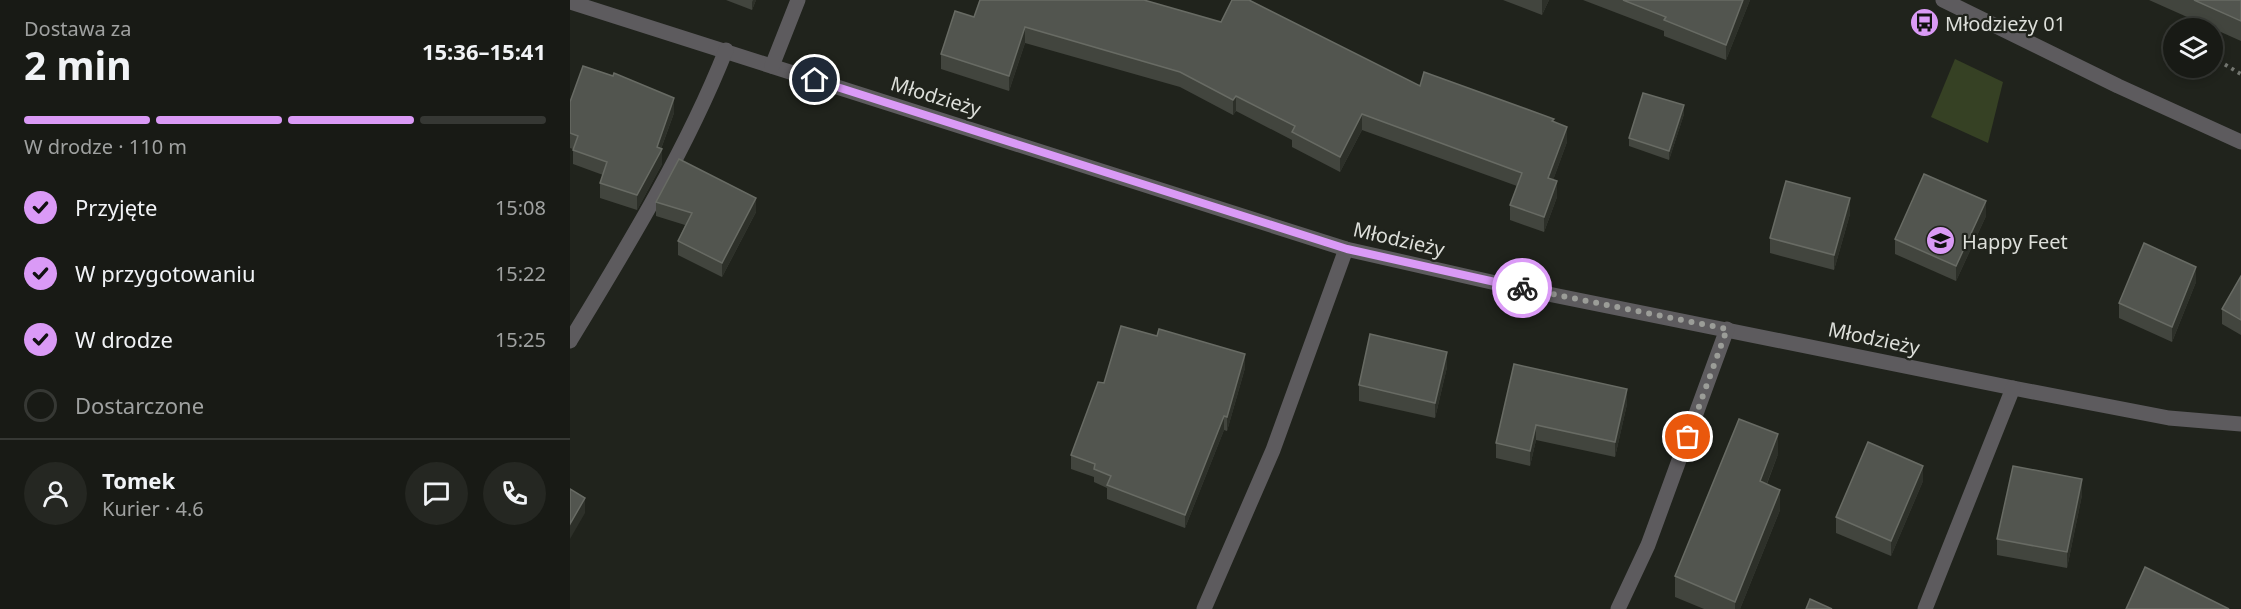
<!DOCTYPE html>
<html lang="pl">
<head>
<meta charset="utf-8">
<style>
  body { margin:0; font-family:"Noto Sans",sans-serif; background:#252722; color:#f1f3f6; height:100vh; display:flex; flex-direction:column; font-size:22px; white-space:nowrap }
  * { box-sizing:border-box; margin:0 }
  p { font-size:20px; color:#9fa1a0 }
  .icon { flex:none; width:33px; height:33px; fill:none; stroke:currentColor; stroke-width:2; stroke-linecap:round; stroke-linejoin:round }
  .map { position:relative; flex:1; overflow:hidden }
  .details { display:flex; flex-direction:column; background:#181a15; width:570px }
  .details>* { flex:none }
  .buttons { position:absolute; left:1593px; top:18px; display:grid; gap:12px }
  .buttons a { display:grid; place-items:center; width:60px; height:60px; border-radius:50%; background:#181a15; box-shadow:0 3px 9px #0003,0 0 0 2px #363834; font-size:30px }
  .pin { position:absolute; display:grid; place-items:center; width:51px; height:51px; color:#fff; margin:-26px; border:3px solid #fff; border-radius:50%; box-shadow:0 2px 6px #0007 }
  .courier { position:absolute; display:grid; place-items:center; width:60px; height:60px; margin:-30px; border:4px solid #da9af6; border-radius:50%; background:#fff; color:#222; box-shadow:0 2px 8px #0007 }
  .headline em { font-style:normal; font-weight:700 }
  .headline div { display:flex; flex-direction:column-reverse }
  .headline { display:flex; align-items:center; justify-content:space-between; height:102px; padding:0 24px }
  h1 { font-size:39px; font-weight:700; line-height:45px }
  .bar { display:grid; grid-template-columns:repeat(4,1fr); gap:9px 6px; align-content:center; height:72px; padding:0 24px }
  .bar i { height:8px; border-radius:4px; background:#363834 }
  .bar .selected { background:#da9af6 }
  .bar p { grid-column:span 4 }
  .line { display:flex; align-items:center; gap:15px; padding:0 24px; border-top:2px solid #363834 }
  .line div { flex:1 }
  .round { display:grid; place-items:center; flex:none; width:63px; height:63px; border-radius:32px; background:#252722 }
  ol { padding:0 24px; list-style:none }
  li { display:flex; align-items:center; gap:18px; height:66px }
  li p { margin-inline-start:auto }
  li .icon { padding:6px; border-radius:50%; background:#da9af6; color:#111; stroke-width:4 }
  li:last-child { color:#9fa1a0 }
  li i { width:33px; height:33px; border:3px solid #363834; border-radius:50% }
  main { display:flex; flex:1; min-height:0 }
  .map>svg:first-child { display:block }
  .green { fill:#364124 }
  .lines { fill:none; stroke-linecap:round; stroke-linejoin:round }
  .path { stroke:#72756f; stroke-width:4; stroke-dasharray:3 4.5; stroke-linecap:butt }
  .minor { stroke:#5d5b5e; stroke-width:15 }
  .wall { fill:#42453e }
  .shaded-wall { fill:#2d3029 }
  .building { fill:#52554f; stroke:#686b64; stroke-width:1.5 }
  .done { stroke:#9b9d98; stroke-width:6; stroke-dasharray:0 10.8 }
  .route { stroke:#da9af6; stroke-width:8 }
  .labels { text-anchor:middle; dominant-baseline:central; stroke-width:4.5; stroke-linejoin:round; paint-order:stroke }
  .poi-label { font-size:20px; fill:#dddfda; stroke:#20231c; text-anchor:start }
  .street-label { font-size:20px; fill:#dddfda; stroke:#20231c }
</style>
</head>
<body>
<main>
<section class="details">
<div class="headline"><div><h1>2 min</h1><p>Dostawa za</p></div><em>15:36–15:41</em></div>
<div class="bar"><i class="selected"></i><i class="selected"></i><i class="selected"></i><i></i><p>W drodze · 110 m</p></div>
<ol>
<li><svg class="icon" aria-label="check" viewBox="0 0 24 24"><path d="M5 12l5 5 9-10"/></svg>Przyjęte<p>15:08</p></li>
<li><svg class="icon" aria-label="check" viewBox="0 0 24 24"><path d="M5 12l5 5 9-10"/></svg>W przygotowaniu<p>15:22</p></li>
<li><svg class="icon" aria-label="check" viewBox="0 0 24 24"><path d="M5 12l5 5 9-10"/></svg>W drodze<p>15:25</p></li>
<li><i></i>Dostarczone</li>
</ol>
<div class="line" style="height:108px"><a class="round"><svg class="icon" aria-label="person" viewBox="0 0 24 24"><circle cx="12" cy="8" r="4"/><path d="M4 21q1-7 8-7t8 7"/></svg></a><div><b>Tomek</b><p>Kurier · 4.6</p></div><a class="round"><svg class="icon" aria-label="chat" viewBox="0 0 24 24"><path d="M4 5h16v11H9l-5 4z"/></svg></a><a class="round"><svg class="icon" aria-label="phone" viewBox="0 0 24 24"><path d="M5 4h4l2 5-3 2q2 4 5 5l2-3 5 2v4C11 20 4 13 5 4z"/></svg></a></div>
</section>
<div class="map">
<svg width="1671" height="609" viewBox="0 0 1671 609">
  <rect width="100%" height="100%" fill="#20231c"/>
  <path class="green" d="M1385,59L1433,82L1418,143L1361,117Z"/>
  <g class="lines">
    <g class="path">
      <path d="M1642,33L1647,24"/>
      <path d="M1642,57L1671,74"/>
    </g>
    <g class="minor">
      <path d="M1373,0L1548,86L1671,142"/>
      <path d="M0,2L776,249L939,286L1443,388L1599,418L1671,424"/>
      <path d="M202,66L228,0"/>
      <path d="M0,341C57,247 115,153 156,50"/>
      <path d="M634,609L703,450L776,249"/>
      <path d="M1048,609L1078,545L1157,329"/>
      <path d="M1355,609L1443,388"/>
    </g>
  </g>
  <g class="wall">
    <path d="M156,0H186L182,10Z"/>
    <path d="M933,0H979L972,15Z"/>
    <path d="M1013,0H1180L1156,60L1094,36V31Z"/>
    <path d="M1579,0H1671V41Z"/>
    <path d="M404,17L850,86L984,122L997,142L983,180L987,197L974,232L940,220V205L947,186L792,130L770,172L722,147V140L666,111L663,115L610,87L455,43L439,91L371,69V54Z"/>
    <path d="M0,102L104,113L91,149L92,164L67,210L30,198V183L33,175L3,164V149L0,148Z"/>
    <path d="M1114,114L1099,160L1059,146V138Z"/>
    <path d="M86,202L186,212L152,277L108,255V241L115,225L86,216Z"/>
    <path d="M1280,214L1264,270L1200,253V238Z"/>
    <path d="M1416,216L1386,281L1325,254V239Z"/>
    <path d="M1671,276V335L1652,324V309Z"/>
    <path d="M1626,282L1602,342L1549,318V303Z"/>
    <path d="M944,364L1057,404L1045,457L966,440L960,466L926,458V443Z"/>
    <path d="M877,367L865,418L789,401V385Z"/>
    <path d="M675,368L657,431L654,430L615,528L537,499V488L524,482V477L501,469V455Z"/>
    <path d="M1208,454L1197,484L1210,510L1170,609H1134L1105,597V576Z"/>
    <path d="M1353,481L1321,556L1266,533V517Z"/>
    <path d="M1512,495L1497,568L1427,555V539Z"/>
  </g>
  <g class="shaded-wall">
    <path d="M183,0H186L182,10V2Z"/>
    <path d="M972,0H979L972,15Z"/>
    <path d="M1173,0H1180L1156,60V45Z"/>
    <path d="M455,27V43L439,91V76Z"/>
    <path d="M666,96V111L663,115V100Z"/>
    <path d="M104,98V113L89,154L92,149V164L67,210V195L87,147Z"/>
    <path d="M1114,105V114L1099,160V151Z"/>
    <path d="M792,114V130L770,172V157Z"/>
    <path d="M997,127V142L978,194V178Z"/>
    <path d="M987,181V197L974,232V217Z"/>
    <path d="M186,198V212L152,277V263Z"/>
    <path d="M1280,198V214L1264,270V255Z"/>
    <path d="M1416,201V216L1386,281V266Z"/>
    <path d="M1626,267V282L1602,342V327Z"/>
    <path d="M877,352V367L865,418V403Z"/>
    <path d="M675,354V368L657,431V417Z"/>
    <path d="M1057,389V404L1045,457V442Z"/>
    <path d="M654,416V430L615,528V515Z"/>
    <path d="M966,425V440L960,466V451Z"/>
    <path d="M1208,434V454L1190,501V481Z"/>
    <path d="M1353,466V481L1321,556V541Z"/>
    <path d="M1512,479V495L1497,568V552Z"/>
    <path d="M1210,490V510L1170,609H1165V602Z"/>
    <path d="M15,498V513L0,539V524Z"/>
  </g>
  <g class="building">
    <path d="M410,0H574L651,22L662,0H679L850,86L854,72L984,119L982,121L997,127L978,178L987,181L974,217L940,205L952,173L792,114L770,157L722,132L725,126L666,96L663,100L610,72L455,27L439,76L371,54L385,11L404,17Z"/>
    <path d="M1053,0H1173L1156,45L1094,20L1096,17Z"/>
    <path d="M1624,0H1671V21Z"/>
    <path d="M13,66L43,76L44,73L104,98L87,147L92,149L67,195L30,183L37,162L3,150L8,136L0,133V102Z"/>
    <path d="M1073,93L1114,105L1099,151L1059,138Z"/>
    <path d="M109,159L186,198L152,263L108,241L122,213L86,202Z"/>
    <path d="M1354,174L1416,201L1386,266L1325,239Z"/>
    <path d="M1216,181L1280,198L1264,255L1200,238Z"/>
    <path d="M1574,243L1626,267L1602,327L1549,303Z"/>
    <path d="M1671,276V320L1652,309Z"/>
    <path d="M551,326L587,336L589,329L675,354L657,417L654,416L615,515L537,485L541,476L524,469L525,464L501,455L528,382L534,383Z"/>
    <path d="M800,334L877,352L865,403L789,385Z"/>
    <path d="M944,364L1057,389L1045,442L966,425L960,451L926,443Z"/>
    <path d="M1169,419L1208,434L1190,481L1210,490L1165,602L1105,576Z"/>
    <path d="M1298,442L1353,466L1321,541L1266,517Z"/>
    <path d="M1443,466L1512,479L1497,552L1427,539Z"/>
    <path d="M0,489L15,498L0,524Z"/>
    <path d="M1575,567L1659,609H1556Z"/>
    <path d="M1240,599L1262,609H1236Z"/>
  </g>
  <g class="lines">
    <path class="done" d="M952,288L1157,329L1118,437"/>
    <path class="route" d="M245,80L777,249L952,288"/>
  </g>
  <defs>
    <symbol id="bus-disc" viewBox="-11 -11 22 22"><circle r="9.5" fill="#da9af6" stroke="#20231c"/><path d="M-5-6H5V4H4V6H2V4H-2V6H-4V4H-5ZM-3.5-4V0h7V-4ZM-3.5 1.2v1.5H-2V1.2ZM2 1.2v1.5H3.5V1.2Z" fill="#111"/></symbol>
    <symbol id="school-disc" viewBox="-11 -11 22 22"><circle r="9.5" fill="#da9af6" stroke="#20231c"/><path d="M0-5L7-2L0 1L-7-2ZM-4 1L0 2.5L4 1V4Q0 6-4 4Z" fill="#111"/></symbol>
  </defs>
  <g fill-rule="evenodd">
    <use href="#bus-disc" x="1338" y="6" width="33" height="33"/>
    <use href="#school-disc" x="1354" y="224" width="33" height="33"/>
  </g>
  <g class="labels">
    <g class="poi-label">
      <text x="1375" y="23">Młodzieży 01</text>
      <text x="1392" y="241">Happy Feet</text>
    </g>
    <g class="street-label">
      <text transform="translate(366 96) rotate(17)">Młodzieży</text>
      <text transform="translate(829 239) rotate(13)">Młodzieży</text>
      <text transform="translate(1304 338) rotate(12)">Młodzieży</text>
    </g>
  </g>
</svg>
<div class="buttons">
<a><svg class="icon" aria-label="layers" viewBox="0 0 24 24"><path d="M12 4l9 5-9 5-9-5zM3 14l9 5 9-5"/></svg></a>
</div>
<div class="pin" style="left:1118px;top:437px;background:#ea580c"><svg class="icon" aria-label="bag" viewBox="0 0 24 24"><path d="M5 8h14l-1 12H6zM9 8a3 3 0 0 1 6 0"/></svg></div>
<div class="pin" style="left:245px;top:80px;background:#1f2937"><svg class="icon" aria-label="home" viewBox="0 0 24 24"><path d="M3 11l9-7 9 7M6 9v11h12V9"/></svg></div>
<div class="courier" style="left:952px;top:288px"><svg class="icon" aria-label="bike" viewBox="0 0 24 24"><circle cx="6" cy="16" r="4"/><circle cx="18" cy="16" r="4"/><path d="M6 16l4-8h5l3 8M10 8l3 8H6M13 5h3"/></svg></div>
</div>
</main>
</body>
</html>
